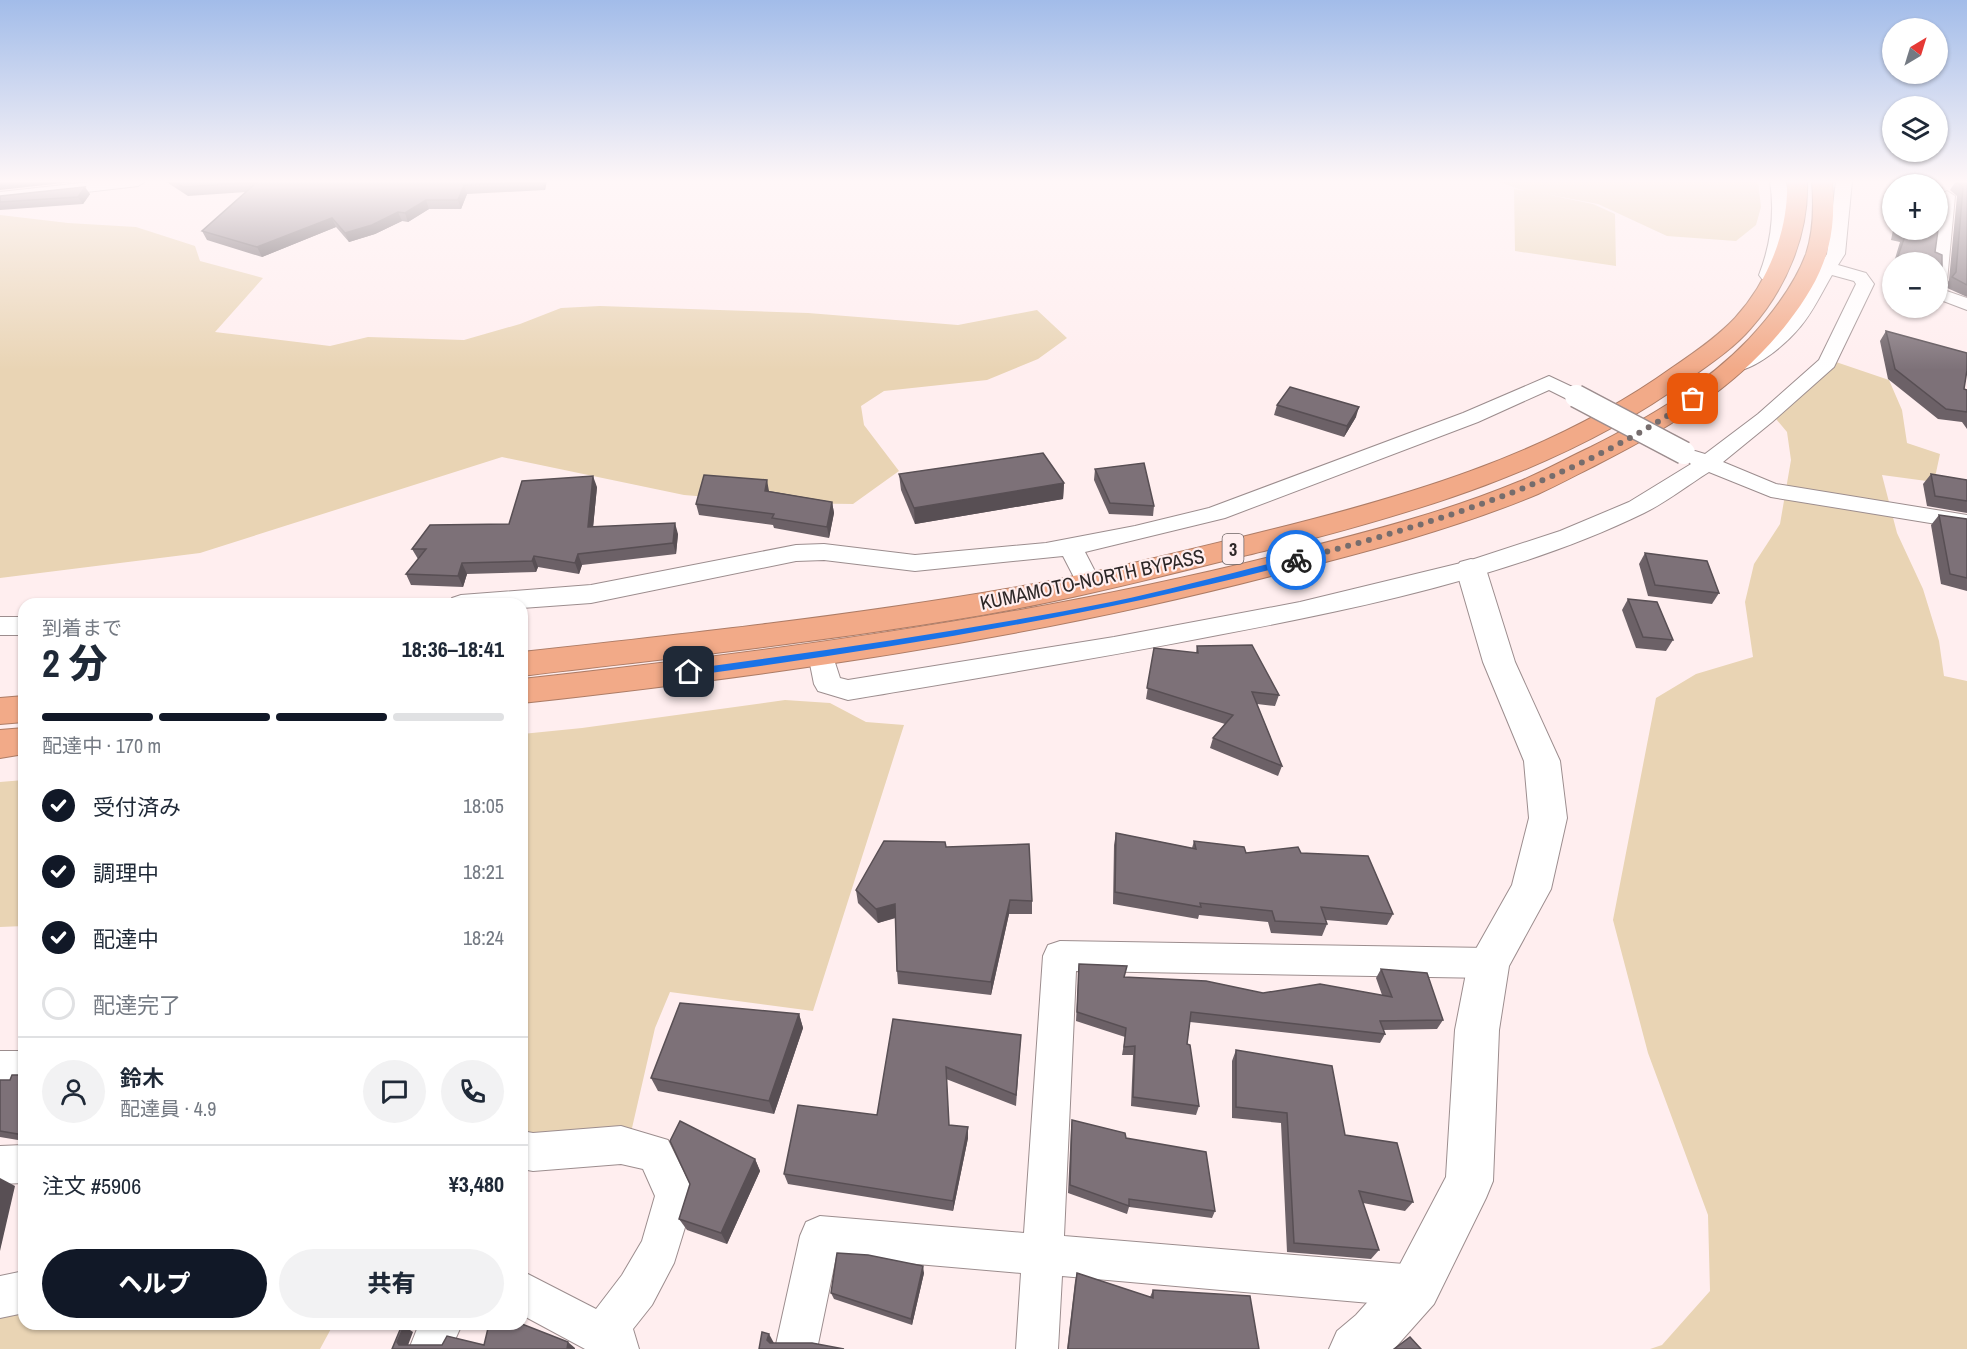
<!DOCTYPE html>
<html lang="ja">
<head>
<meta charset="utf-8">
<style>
  body { margin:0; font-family:"Archivo Narrow","Noto Sans JP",sans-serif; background:#f2f2f3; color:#1f2937; height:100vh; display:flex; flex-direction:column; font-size:22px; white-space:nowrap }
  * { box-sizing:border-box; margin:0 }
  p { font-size:20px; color:#747a83 }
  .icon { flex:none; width:33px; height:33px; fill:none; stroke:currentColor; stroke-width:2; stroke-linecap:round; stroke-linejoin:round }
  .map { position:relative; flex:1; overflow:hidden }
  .sheet { position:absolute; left:18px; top:598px; width:510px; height:732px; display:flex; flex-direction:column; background:#fff; border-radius:18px; box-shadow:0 2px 4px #0004 }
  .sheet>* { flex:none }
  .needle { width:39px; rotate:38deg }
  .controls { position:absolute; left:1882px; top:18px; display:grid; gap:12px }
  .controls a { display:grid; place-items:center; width:66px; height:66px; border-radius:50%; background:#fff; box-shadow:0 2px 4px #0004; font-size:30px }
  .pin { position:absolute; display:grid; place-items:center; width:51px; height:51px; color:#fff; margin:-26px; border-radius:12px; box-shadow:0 3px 9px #0006 }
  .courier { position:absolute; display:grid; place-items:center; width:60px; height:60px; margin:-30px; border:4px solid #1a73e8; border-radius:50%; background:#fff; color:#222; box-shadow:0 2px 8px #0007 }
  .overview em { font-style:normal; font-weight:800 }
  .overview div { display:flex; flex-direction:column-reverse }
  .overview { display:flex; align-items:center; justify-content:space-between; height:102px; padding:0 24px }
  h1 { font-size:39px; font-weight:800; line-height:45px }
  .bar { display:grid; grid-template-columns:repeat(4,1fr); gap:9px 6px; align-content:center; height:72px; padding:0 24px }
  .bar i { height:8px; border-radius:4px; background:#e0e1e3 }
  .bar .on { background:#111827 }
  .bar p { grid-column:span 4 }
  .line { display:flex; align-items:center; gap:15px; padding:0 24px; border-top:2px solid #e0e1e3 }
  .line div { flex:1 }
  .round { display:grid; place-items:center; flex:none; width:63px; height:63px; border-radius:32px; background:#f2f2f3 }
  ol { padding:0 24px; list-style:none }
  li { display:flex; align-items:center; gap:18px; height:66px }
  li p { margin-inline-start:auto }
  li .icon { padding:6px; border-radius:50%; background:#111827; color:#fff; stroke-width:4 }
  li:last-child { color:#747a83 }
  li i { width:33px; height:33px; border:3px solid #e0e1e3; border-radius:50% }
  .button { display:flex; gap:12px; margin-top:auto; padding:12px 24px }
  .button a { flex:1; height:69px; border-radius:36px; background:#111827; color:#fff; font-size:24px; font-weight:800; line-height:69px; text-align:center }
  .button a+a { background:#f2f2f3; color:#1f2937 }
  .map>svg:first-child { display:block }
  .green { fill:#e9d4b4 }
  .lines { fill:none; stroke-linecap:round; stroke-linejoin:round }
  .street-casing { stroke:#9c8d8e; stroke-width:2 }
  .secondary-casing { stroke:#9c8d8e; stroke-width:2 }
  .highway-casing { stroke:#ad7c66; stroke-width:2 }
  .street { fill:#fff; fill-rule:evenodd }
  .secondary { fill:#fff; fill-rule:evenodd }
  .highway { fill:#f2aa88; fill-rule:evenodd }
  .street-bridge-casing { stroke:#9c8d8e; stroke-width:25; stroke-linecap:butt }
  .street-bridge { stroke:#fff; stroke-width:22 }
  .wall { fill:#6c6167 }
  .shaded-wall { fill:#584f54 }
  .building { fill:#7d7178; stroke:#584f54; stroke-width:1.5 }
  .route { fill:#1a73e8 }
  .done { stroke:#766d6d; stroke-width:6; stroke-dasharray:0 10.8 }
  .labels { text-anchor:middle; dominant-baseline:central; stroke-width:4.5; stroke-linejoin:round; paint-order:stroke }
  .shield { fill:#ffeeef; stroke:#6c6363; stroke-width:1.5 }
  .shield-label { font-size:18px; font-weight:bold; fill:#2d2727 }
  .street-label { font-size:20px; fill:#2d2727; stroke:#ffeeef }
</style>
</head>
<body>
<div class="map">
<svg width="1967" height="1349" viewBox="0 0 1967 1349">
  <rect width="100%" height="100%" fill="#ffeeef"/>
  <g class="green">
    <path d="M1496,181H1758L1761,207L1756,225L1736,241L1667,236L1598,204L1545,194L1593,204L1615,214L1616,266L1515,251L1514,189L1525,191Z"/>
    <path d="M0,215L68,223L136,227L195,246L200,261L263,278L215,332L330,346L368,337L464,340L520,324L561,308L600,306L808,313L958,325L1037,310L1067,338L1038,359L987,380L884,391L861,406L864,425L899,471L853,504L780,503L684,495L502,457L200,553L0,578Z"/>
    <path d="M1836,362L1889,380L1902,410L1907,443L1940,454L1934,482L1882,475L1897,533L1923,589L1939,641L1944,676L1967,681V1349H1650L1662,1345L1710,1291L1708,1215L1648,1053L1613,920L1656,698L1696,674L1753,657L1745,602L1754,564L1780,524L1791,460L1787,432L1771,413Z"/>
    <path d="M785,700L830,703L866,722L904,725L813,1011L670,992L655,1028L632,1128L595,1138L522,1136V734L582,728Z"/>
    <path d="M24,780V926L0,927V782Z"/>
    <path d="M24,1312V1324L333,1325L320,1349H0V1317Z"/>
  </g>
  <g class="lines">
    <defs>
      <g id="street">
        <path d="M99,181H146L138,186L0,202V192Z"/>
        <path d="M1770,181H1786C1791,211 1792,252 1774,279H1762L1759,275C1771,244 1775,214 1770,181Z"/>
        <path d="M1836,181H1852L1845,254L1838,265L1866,273L1874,284L1834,367L1772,422L1723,462L1776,484L1967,515V529L1771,497L1709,472C1688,485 1667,502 1644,513C1517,575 1357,609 1218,635C1095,659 972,679 848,700L818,691L814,684L808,654L812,647L821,644L830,647L840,678L848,680L1114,637L1300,602L1465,562L1560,531L1629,502L1691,464L1684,458L1687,453L1695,451L1705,454L1758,414L1819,360L1856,284L1854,281L1832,275C1822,292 1813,312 1800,327C1788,342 1751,375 1731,370L1728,366L1762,342L1787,320L1827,254Z"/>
        <path d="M1947,191L1955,196L1947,281L1944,285L1938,286V262H1931L1935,230H1938L1939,196Z"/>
        <path d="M1938,288L1967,298V310L1938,299Z"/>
        <path d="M1549,376L1583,392L1586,396L1583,400L1576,402L1569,400L1549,390L1478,422L1225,518L1085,552L1101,583L1098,589L1089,591L1080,589L1063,556L915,571L824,560L796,561L591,603L522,608V604H448L452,598L461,595L591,585L796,545L824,544L915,555L1046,543L1135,526L1209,508L1463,413Z"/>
        <rect x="0" y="617" width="24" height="18"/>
        <path d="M1060,941L1489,948L1501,952L1506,963L1501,974L1489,978L1076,971L1064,1236L1416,1265L1431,1271L1437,1286L1431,1301L1416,1307L1062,1276L1058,1349H1016L1021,1273L836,1257L817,1349H775L800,1236L806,1222L820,1216L1024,1233L1043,956L1048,945Z"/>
        <rect x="0" y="1051" width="24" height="36"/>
        <path d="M621,1126L668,1140L695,1195L674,1263L652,1305L633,1329L639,1349H585L522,1315V1271L596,1309L622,1275L642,1241L655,1196L643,1169L621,1164L533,1171L522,1169V1131L533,1133Z"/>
        <path d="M24,1145V1183L0,1184V1146Z"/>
        <path d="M24,1271V1313L0,1318V1276Z"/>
        <path d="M419,1324H462L451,1349H409Z"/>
      </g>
      <path id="secondary" d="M1471,559L1482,562L1486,569L1515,662L1560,761L1567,818L1551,889L1509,966L1499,1030L1493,1181L1486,1198L1434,1304L1394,1349H1329L1337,1331L1356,1315L1398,1268L1446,1177L1455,1030L1468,963L1512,885L1529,818L1524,761L1483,662L1456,569L1460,562Z"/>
      <g id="highway">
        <path d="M1787,181H1807C1809,234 1786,289 1751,328C1734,348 1710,364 1689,379C1564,470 1412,514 1264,551C1181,571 1099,593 1015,609C852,639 687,656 522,676V652C686,634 850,616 1012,588C1092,574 1171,554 1250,535C1398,499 1548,457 1673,367C1694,353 1717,337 1735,318C1768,282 1789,230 1787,181Z"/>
        <path d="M1812,181H1832C1834,203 1834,226 1828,248C1821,275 1806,299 1789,321C1739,386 1671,427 1598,464C1578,474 1558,485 1538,494C1452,530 1361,553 1271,576C1025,640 774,675 522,703V679C777,651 1030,617 1278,555C1359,534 1441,514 1518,482C1543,472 1567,458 1591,447C1648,418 1704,386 1749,339C1772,314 1794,286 1806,254C1814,230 1814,206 1812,181Z"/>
        <path d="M24,696V722L0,724V698Z"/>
        <path d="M24,728V754L0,758V730Z"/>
      </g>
    </defs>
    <use href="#street" class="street-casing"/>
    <use href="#secondary" class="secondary-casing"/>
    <use href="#highway" class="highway-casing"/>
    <use href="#street" class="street"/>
    <use href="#secondary" class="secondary"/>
    <use href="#highway" class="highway"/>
    <defs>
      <path id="street-bridge" d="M1576,396L1684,453"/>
    </defs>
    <use href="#street-bridge" class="street-bridge-casing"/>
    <use href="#street-bridge" class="street-bridge"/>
  </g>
  <g class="wall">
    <path d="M165,181H547L545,190L467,194L461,209H429L408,222L402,221L375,234L349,242L336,227L262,257L207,240L202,231L246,192L188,196Z"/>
    <path d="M1956,181H1967V297L1945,287L1949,280L1957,196L1950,190Z"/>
    <path d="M90,194L83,204L0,210V196Z"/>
    <path d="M1893,230H1938L1935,252L1942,275L1938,281V262H1894L1900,242L1891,240Z"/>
    <path d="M1893,264V273L1890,272Z"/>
    <path d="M1886,331L1964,389L1967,390V429L1962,422L1938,419L1888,379L1880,341Z"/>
    <path d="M1277,405L1356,417L1344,437L1274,415Z"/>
    <path d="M1095,469L1154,506L1153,516L1109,514L1094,480Z"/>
    <path d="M899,474L1064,483L1063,499L915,524L901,490Z"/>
    <path d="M1931,474L1967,480V513L1927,506L1923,484Z"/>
    <path d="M597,487L593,527L678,534L676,554L582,565L579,574L538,567L536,572L467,574L463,587L411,585L406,574L418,559L412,549L509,524Z"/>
    <path d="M769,491L832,502L834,513L829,538L774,528L773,525L699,515L696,504Z"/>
    <path d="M1939,515L1967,519V591L1941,584L1931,525Z"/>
    <path d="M1645,553L1719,593L1712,604L1648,596L1639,564Z"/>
    <path d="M1628,599L1673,640L1666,651L1636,648L1622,610Z"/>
    <path d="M1197,646L1279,695L1275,706L1257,704L1282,766L1278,776L1210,748L1213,738L1225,724L1146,699L1154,648L1196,653Z"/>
    <path d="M1116,833L1192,848L1194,841L1246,853H1301L1393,914L1387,925L1326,920L1327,924L1322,936L1271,933L1268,922L1199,915L1198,919L1113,904L1114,845Z"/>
    <path d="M946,847L1032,901V914H1009L991,995L898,984L897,971L896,918L878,923L858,903L856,890Z"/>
    <path d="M1079,964L1125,977L1263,993L1382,995L1376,978L1381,969L1443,1020L1437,1029L1383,1030L1385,1034L1380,1043L1190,1022L1187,1044L1199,1106L1196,1115L1131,1106L1133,1055H1122L1125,1037L1076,1021Z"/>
    <path d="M799,1014L803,1028L774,1114L658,1091L651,1078Z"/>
    <path d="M893,1019L1021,1035L1016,1106L946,1079L949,1125L968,1127V1138L953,1211L788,1184L784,1174L877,1115Z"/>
    <path d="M1236,1050L1345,1135L1413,1202L1405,1211L1363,1203L1379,1250L1371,1259L1287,1252L1281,1123L1232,1118V1061Z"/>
    <path d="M24,1075V1141L0,1137V1080H10Z"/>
    <path d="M1072,1120L1126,1138L1215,1211L1212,1218L1129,1207L1127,1214L1068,1193L1071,1129Z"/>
    <path d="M755,1159L760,1171L727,1244L687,1230L679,1219Z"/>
    <path d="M924,1273L912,1325L834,1299L831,1293Z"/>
    <path d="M1077,1273L1150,1297L1153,1290L1259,1349H1067L1075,1281Z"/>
  </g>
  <g class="shaded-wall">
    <path d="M11,181H82L0,190V182Z"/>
    <path d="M543,181H547L545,190L542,182Z"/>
    <path d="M464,185L467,194L461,209L458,200Z"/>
    <path d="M85,187L90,194L83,204L78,197Z"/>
    <path d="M426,200L429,209L408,222L405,213Z"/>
    <path d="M398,212L402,221L375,234L349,242L345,233Z"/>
    <path d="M332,218L336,227L262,257L257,247Z"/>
    <path d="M1359,407L1356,417L1344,437L1347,426Z"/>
    <path d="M593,476L597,487L592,538L588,527Z"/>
    <path d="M767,480L769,491H765Z"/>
    <path d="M1064,483L1063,499L915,524L914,508Z"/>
    <path d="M832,502L834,513L829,538L827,527Z"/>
    <path d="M675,523L678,534L676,554L673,543Z"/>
    <path d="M578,554L582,565L579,574L575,563Z"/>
    <path d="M534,556L538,567L536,572L532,561Z"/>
    <path d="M462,563L467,574L463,587L458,576Z"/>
    <path d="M1010,900L1009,914L991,995V982Z"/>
    <path d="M895,904L897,917L878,923L876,909Z"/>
    <path d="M799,1014L803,1028L774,1114L769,1101Z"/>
    <path d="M968,1127V1138L953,1211V1201Z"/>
    <path d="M755,1159L760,1171L727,1244L721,1233Z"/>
    <path d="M0,1178L15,1186L0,1251Z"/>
    <path d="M923,1266L924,1273L912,1325L911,1319Z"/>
    <path d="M404,1326L413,1332L407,1348L399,1345L397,1342Z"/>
    <path d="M769,1334L774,1343L773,1349L767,1340Z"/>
    <path d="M568,1342L575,1348V1349H567Z"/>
  </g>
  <g class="building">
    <path d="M173,181H543L542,182L464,185L458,200H426L405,213L398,212L372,225L345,233L332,218L257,247L202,231L257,182L183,187Z"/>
    <path d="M1956,181H1967V285L1952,277L1956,272L1963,187Z"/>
    <path d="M85,187L78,197L0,202V196Z"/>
    <path d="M1942,188V219L1939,221L1938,226V190Z"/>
    <path d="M1897,230H1938L1935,252L1942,255V275L1938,274V262H1896L1906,233L1896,231Z"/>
    <path d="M1886,331L1967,353V370L1964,389L1967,390V412L1946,409L1895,369Z"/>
    <path d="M1290,387L1359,407L1347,426L1277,405Z"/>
    <path d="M1043,453L1064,483L914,508L899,474Z"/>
    <path d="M1144,463L1154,506L1110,503L1095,469Z"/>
    <path d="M1931,474L1967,480V501L1935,496Z"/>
    <path d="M704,475L767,480L765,491L832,502L827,527L772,518L774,514L696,504Z"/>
    <path d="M593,476L588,527L675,523L673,543L578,554L575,563L534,556L532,561L462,563L458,576L406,574L426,549H412L430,525L509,524L522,481Z"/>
    <path d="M1939,515L1967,519V578L1950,574Z"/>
    <path d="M1645,553L1707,561L1719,593L1655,585Z"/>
    <path d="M1628,599L1657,602L1673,640L1643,637Z"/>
    <path d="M1252,645L1279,695L1252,692L1282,766L1213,738L1233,715L1147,688L1154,648L1198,653L1197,646Z"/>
    <path d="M1116,833L1196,849L1194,841L1244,847L1246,853L1298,847L1301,853L1368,856L1393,914L1321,907L1327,924L1275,921L1272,911L1200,903L1201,907L1115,892Z"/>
    <path d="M884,841L945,842L946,847L1029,844L1032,901L1010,900L991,982L897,971L895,904L876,909L856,890Z"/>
    <path d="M1079,964L1127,966L1124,977L1206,981L1263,993L1320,984L1392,997L1381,969L1427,973L1443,1020L1380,1021L1385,1034L1191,1012L1187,1044L1190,1045L1199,1106L1133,1097L1135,1046L1124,1047L1126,1028L1077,1012Z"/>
    <path d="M680,1003L799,1014L769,1101L651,1078Z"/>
    <path d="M893,1019L1021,1035L1016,1095L946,1067L949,1125L968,1127L953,1201L784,1174L798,1105L877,1115Z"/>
    <path d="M1236,1050L1332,1066L1345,1135L1397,1143L1413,1202L1359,1191L1379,1250L1294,1243L1287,1113L1236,1107Z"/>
    <path d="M12,1075H24V1135L0,1131V1080H10Z"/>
    <path d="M1072,1120L1125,1133L1126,1138L1206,1152L1215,1211L1129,1199V1206L1070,1185Z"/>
    <path d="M680,1121L755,1159L721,1233L679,1219L690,1184L670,1141Z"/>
    <path d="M837,1253L868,1255L923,1266L911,1319L831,1293Z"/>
    <path d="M1077,1273L1153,1298V1290L1250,1296L1259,1349H1068Z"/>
    <path d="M489,1324H522L568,1342L567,1349H392L402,1325L404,1326L397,1342L399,1345H442L447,1336L484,1345Z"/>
    <path d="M762,1332L769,1334L767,1340L770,1343H812L844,1349H759Z"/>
    <path d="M1410,1337L1421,1349H1394Z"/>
  </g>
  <linearGradient id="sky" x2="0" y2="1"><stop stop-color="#a2bce9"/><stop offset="0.49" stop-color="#fff7f8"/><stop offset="1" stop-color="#fff7f8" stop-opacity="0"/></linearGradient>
  <rect width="1967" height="370" fill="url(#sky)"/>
  <path class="route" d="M1296,557L1301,560L1300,562C1099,615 894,648 689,676L684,672L689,669C830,650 971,630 1111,602C1173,589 1235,572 1296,557Z"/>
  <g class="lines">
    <path class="done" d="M1296,560C1435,523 1574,481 1693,399"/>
  </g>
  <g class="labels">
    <rect class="shield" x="1222.5" y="534" width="21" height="30" rx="4.5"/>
    <g class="shield-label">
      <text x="1233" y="549">3</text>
    </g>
    <g class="street-label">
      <text transform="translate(1092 579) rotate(-12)">KUMAMOTO-NORTH BYPASS</text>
    </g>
  </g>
</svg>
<div class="controls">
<a><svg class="needle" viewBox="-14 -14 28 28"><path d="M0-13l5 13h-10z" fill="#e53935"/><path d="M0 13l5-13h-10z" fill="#747a83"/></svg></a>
<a><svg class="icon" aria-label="layers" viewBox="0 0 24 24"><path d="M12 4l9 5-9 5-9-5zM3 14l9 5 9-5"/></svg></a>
<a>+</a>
<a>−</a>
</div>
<div class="pin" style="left:1693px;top:399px;background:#ea580c"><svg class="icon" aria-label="bag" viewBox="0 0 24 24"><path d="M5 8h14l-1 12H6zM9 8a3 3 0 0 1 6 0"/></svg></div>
<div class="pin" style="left:689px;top:672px;background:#1f2937"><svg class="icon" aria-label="home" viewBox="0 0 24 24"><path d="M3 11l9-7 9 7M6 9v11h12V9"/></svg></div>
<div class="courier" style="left:1296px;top:560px"><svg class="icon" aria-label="bike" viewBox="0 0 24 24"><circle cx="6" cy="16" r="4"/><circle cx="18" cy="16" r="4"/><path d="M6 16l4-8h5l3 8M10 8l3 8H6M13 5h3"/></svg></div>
<section class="sheet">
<div class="overview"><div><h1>2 分</h1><p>到着まで</p></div><em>18:36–18:41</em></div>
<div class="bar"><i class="on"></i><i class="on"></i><i class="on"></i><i></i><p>配達中 · 170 m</p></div>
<ol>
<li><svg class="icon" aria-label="check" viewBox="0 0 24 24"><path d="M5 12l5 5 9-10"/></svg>受付済み<p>18:05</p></li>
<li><svg class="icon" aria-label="check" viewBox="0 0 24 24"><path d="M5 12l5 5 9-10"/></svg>調理中<p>18:21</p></li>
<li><svg class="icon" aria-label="check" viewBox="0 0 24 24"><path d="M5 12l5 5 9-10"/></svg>配達中<p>18:24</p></li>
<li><i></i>配達完了</li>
</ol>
<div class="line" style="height:108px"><a class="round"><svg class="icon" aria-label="person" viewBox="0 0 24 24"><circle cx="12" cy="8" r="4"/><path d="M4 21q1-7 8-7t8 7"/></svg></a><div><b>鈴木</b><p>配達員 · 4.9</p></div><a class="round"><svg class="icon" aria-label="chat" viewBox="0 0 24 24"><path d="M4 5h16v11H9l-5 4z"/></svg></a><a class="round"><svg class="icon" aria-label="phone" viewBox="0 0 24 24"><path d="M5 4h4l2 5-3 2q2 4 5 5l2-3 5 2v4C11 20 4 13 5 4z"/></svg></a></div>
<div class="line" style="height:78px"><div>注文 #5906</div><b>¥3,480</b></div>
<div class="button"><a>ヘルプ</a><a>共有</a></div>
</section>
</div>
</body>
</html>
